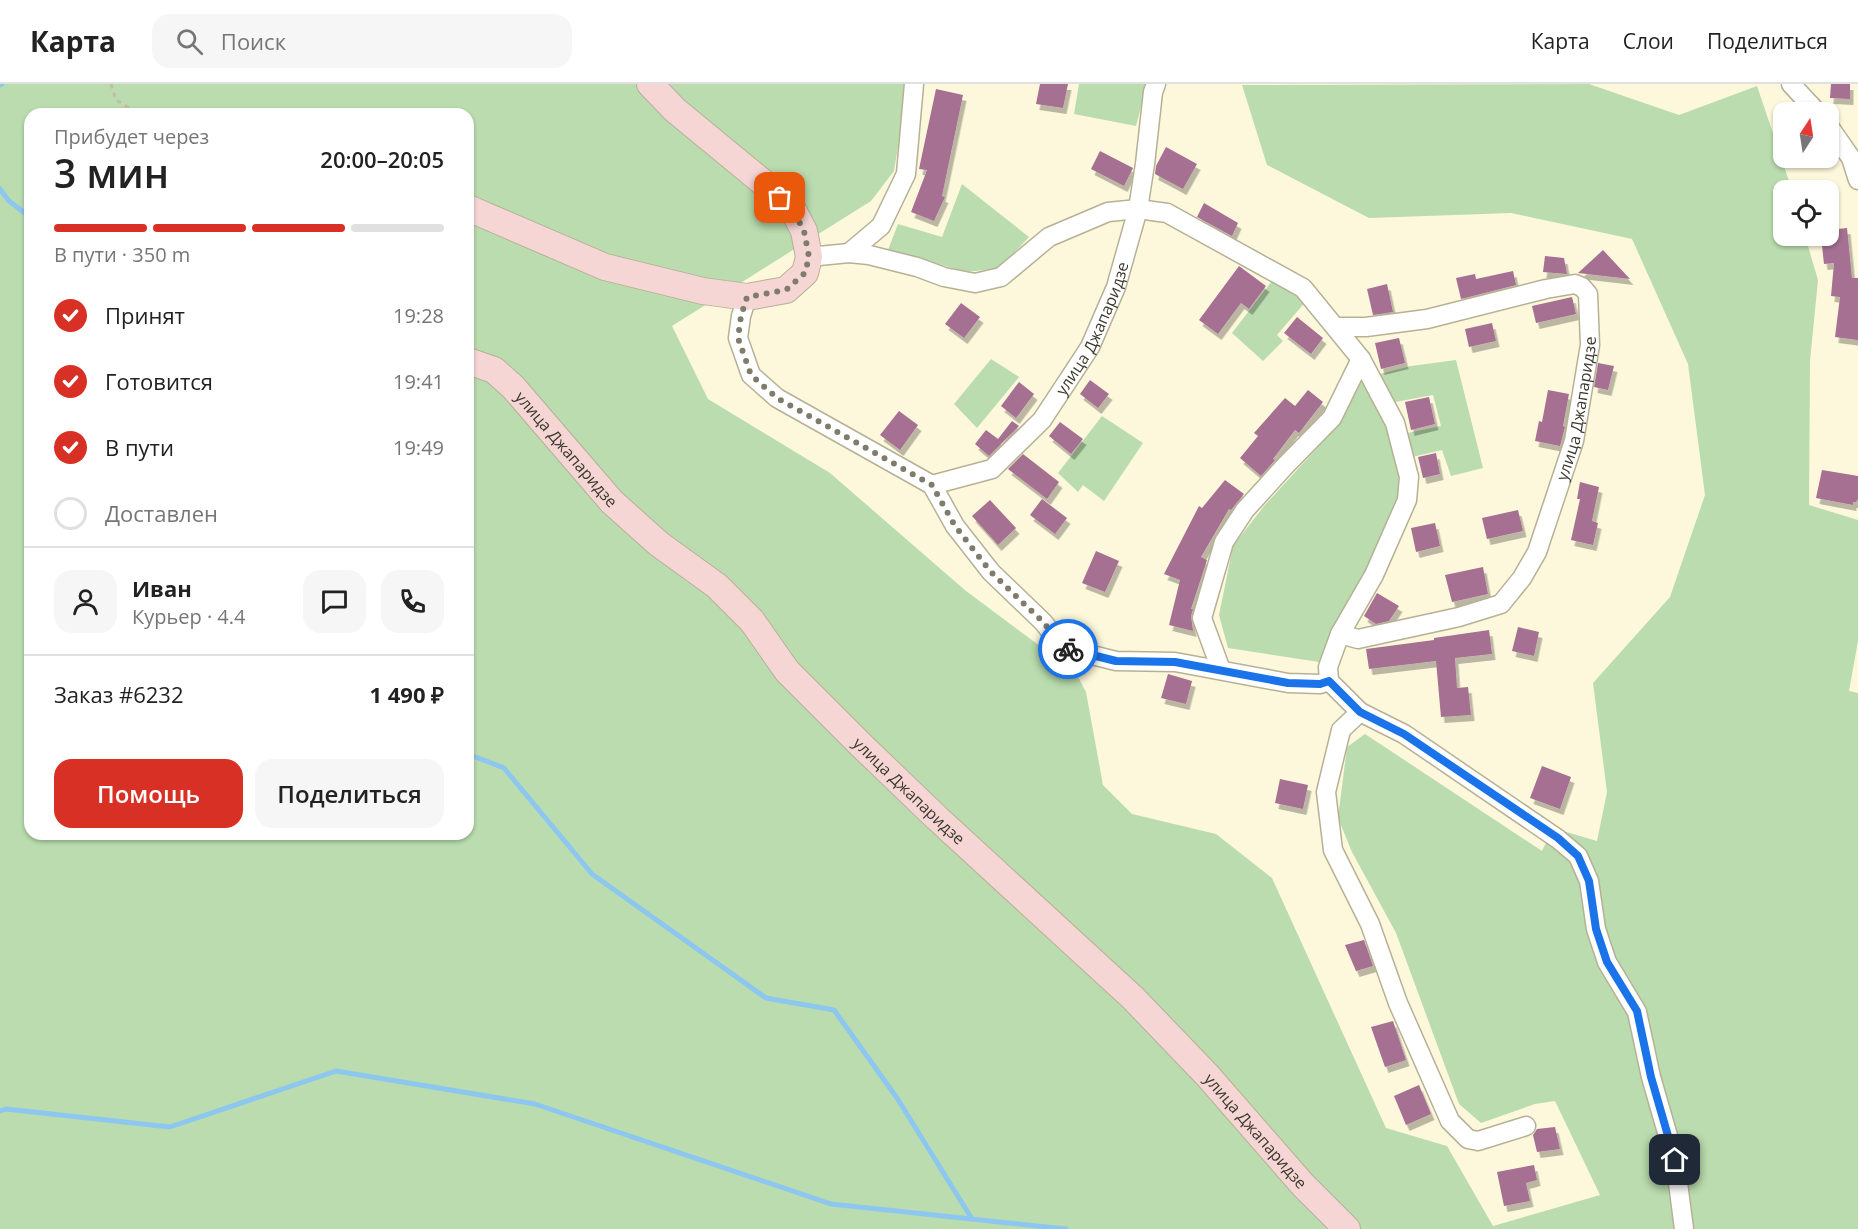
<!DOCTYPE html>
<html lang="ru">
<head>
<meta charset="utf-8">
<style>
  body { margin:0; font-family:"Open Sans",sans-serif; background:#f6f6f6; color:#222; height:100vh; display:flex; flex-direction:column; font-size:22px; white-space:nowrap }
  * { box-sizing:border-box; margin:0 }
  p { font-size:20px; color:#767676 }
  .icon { flex:none; width:33px; height:33px; fill:none; stroke:currentColor; stroke-width:2; stroke-linecap:round; stroke-linejoin:round }
  .map { position:relative; flex:1; overflow:hidden }
  .details { position:absolute; left:24px; top:24px; width:450px; height:732px; display:flex; flex-direction:column; background:#fff; border-radius:18px; box-shadow:0 2px 4px #0004 }
  .details>* { flex:none }
  .needle { width:39px; rotate:12deg }
  .controls { position:absolute; left:1773px; top:18px; display:grid; gap:12px }
  .controls a { display:grid; place-items:center; width:66px; height:66px; border-radius:12px; background:#fff; box-shadow:0 2px 4px #0004; font-size:30px }
  .pin { position:absolute; display:grid; place-items:center; width:51px; height:51px; color:#fff; margin:-26px; border-radius:12px; box-shadow:0 3px 9px #0006 }
  .courier { position:absolute; display:grid; place-items:center; width:60px; height:60px; margin:-30px; border:4px solid #1a73e8; border-radius:50%; background:#fff; color:#222; box-shadow:0 2px 8px #0007 }
  .head em { font-style:normal; font-weight:600 }
  .head div { display:flex; flex-direction:column-reverse }
  .head { display:flex; align-items:center; justify-content:space-between; height:102px; padding:0 30px }
  h1 { font-size:39px; font-weight:600; line-height:45px }
  .bar { display:grid; grid-template-columns:repeat(4,1fr); gap:9px 6px; align-content:center; height:72px; padding:0 30px }
  .bar i { height:8px; border-radius:4px; background:#e0e0e0 }
  .bar .current { background:#d93025 }
  .bar p { grid-column:span 4 }
  .line { display:flex; align-items:center; gap:15px; padding:0 30px; border-top:2px solid #e0e0e0 }
  .line div { flex:1 }
  .round { display:grid; place-items:center; flex:none; width:63px; height:63px; border-radius:18px; background:#f6f6f6 }
  ol { padding:0 30px; list-style:none }
  li { display:flex; align-items:center; gap:18px; height:66px }
  li p { margin-inline-start:auto }
  li .icon { padding:6px; border-radius:50%; background:#d93025; color:#fff; stroke-width:4 }
  li:last-child { color:#767676 }
  li i { width:33px; height:33px; border:3px solid #e0e0e0; border-radius:50% }
  .cta { display:flex; gap:12px; margin-top:auto; padding:12px 30px }
  .cta a { flex:1; height:69px; border-radius:18px; background:#d93025; color:#fff; font-size:24px; font-weight:600; line-height:69px; text-align:center }
  .cta a+a { background:#f6f6f6; color:#222 }
  header { display:flex; align-items:center; gap:36px; box-sizing:border-box; height:84px; padding:0 30px; background:#fff; border-bottom:2px solid #e0e0e0 }
  header strong { font-size:28px }
  nav { display:flex; gap:33px; margin-inline-start:auto; font-size:21px }
  .search { width:420px; height:54px; background:#f6f6f6; display:flex; align-items:center; gap:15px; box-sizing:border-box; padding:0 21px; border-radius:18px; color:#767676; font-size:22px }
  .map>svg:first-child { display:block }
  .green { fill:#badcae; fill-rule:evenodd }
  .lines { fill:none; stroke-linecap:round; stroke-linejoin:round }
  .stream { stroke:#8dc7f0; stroke-width:5 }
  .building { fill:#a66f92; filter:url(#shadow) }
  .street-casing { stroke:#b6b196; stroke-width:21 }
  .secondary-casing { stroke:#b6b196; stroke-width:28 }
  .path { stroke:#c1bda6; stroke-width:3; stroke-dasharray:4.5 4.5; stroke-linecap:butt }
  .street { stroke:#fff; stroke-width:18 }
  .secondary { stroke:#f6d5d5; stroke-width:26 }
  .done { stroke:#7f7c6b; stroke-width:6; stroke-dasharray:0 10.8 }
  .route { stroke:#1a73e8; stroke-width:8 }
  .labels { text-anchor:middle; dominant-baseline:central; stroke-width:6; stroke-linejoin:round; paint-order:stroke }
  .street-label { font-size:16px; fill:#3b392e; stroke:#fdf8db }
</style>
</head>
<body>
<header>
<strong>Карта</strong>
<div class="search"><svg class="icon" aria-label="search" viewBox="0 0 24 24"><circle cx="10" cy="10" r="6"/><path d="M15 15l6 6"/></svg>Поиск</div>
<nav><a>Карта</a><a>Слои</a><a>Поделиться</a></nav>
</header>
<div class="map">
<svg width="1858" height="1145" viewBox="0 0 1858 1145">
  <defs>
    <filter id="shadow"><feDropShadow dx="3.5" dy="6" stdDeviation="0" flood-color="#0004"/></filter>
  </defs>
  <rect width="100%" height="100%" fill="#fdf8db"/>
  <g class="green">
    <path d="M0,0H908L894,87L871,117L672,242L708,315L830,389L966,507L1076,589L1086,608L1103,701L1132,730L1216,750L1272,794L1386,1044L1447,1062L1493,1142L1600,1111L1555,1017L1535,1020L1481,1039L1459,1020L1396,849L1352,768L1338,734L1347,663L1365,650L1542,767L1553,744L1597,757L1607,708L1593,599L1670,513L1705,411L1688,280L1632,155L1511,129L1369,134L1267,81L1242,1L1589,0L1679,31L1757,2L1792,106H1784V152H1805L1818,196L1810,277L1809,421L1858,436V557L1849,607L1858,609V1145H0ZM30,30H468V750H30Z"/>
    <path d="M1079,0H1147L1136,42L1074,30Z"/>
    <path d="M962,100L1029,153L1000,184L967,188L888,166L898,140L942,153Z"/>
    <path d="M1275,193L1307,216L1277,251L1283,257L1263,277L1232,249Z"/>
    <path d="M991,275L1019,293L977,344L954,320Z"/>
    <path d="M1456,276L1483,384L1451,392L1442,366L1408,374L1403,350L1441,342L1433,311L1390,319L1376,291L1411,282Z"/>
    <path d="M1363,294L1388,347L1403,400L1396,423L1368,487L1319,578L1228,564L1219,531L1233,462L1264,422L1340,339Z"/>
    <path d="M1102,332L1143,359L1104,417L1083,401L1078,408L1058,389Z"/>
  </g>
  <g class="lines">
    <g class="stream">
      <path d="M0,1L2,0"/>
      <path d="M0,105L9,117L30,133"/>
      <path d="M468,670L504,684L592,790L766,914L834,926L897,1014L972,1135"/>
      <path d="M0,1027L6,1025L170,1043L336,987L535,1020L831,1120L1066,1145"/>
    </g>
  </g>
  <g class="building">
    <path d="M1040,0H1068L1063,24L1036,20Z"/>
    <path d="M1831,0H1850V15L1830,14Z"/>
    <path d="M936,5L963,11L942,112L945,113L934,137L911,128L927,86L919,85Z"/>
    <path d="M1166,63L1197,80L1183,105L1155,90L1156,82Z"/>
    <path d="M1100,67L1133,84L1124,102L1091,85Z"/>
    <path d="M1204,119L1238,139L1232,152L1197,133Z"/>
    <path d="M1847,144L1852,194H1858V256L1835,253L1840,213L1831,212L1834,179L1824,180L1821,152H1828V146Z"/>
    <path d="M1603,166L1630,195L1578,189Z"/>
    <path d="M1545,172L1564,174L1567,190L1543,188Z"/>
    <path d="M1239,182L1266,202L1249,225L1241,219L1218,250L1199,236Z"/>
    <path d="M1513,187L1516,201L1461,215L1456,194L1475,190L1476,195Z"/>
    <path d="M1387,200L1393,228L1373,231L1367,205Z"/>
    <path d="M1572,213L1576,230L1536,239L1532,222Z"/>
    <path d="M961,219L980,233L964,254L945,240Z"/>
    <path d="M1297,233L1323,254L1311,270L1284,249Z"/>
    <path d="M1492,239L1496,257L1469,263L1465,245Z"/>
    <path d="M1399,254L1405,279L1381,285L1375,259Z"/>
    <path d="M1598,279L1614,282L1608,306L1594,303Z"/>
    <path d="M1090,296L1109,310L1098,324L1080,310Z"/>
    <path d="M1019,298L1034,310L1016,334L1001,322Z"/>
    <path d="M1308,306L1323,318L1299,349L1295,346L1273,375L1275,376L1261,392L1240,374L1258,352L1254,349L1285,314L1295,322Z"/>
    <path d="M1548,306L1569,310L1563,342L1565,343L1560,362L1535,357L1539,337L1542,338Z"/>
    <path d="M1429,313L1435,340L1411,346L1405,318Z"/>
    <path d="M899,327L918,341L900,366L880,351Z"/>
    <path d="M1012,337L1019,342L989,372L975,360L986,346L998,355Z"/>
    <path d="M1060,338L1083,355L1071,370L1049,352Z"/>
    <path d="M1436,369L1440,390L1423,394L1418,373Z"/>
    <path d="M1023,370L1059,398L1047,415L1008,385Z"/>
    <path d="M1822,386L1858,392V415L1856,418H1853V421L1816,414Z"/>
    <path d="M1225,396L1244,410L1231,426L1229,425L1201,473L1207,476L1191,525H1193L1191,532L1193,547L1169,541L1180,496L1164,490L1199,422L1202,424Z"/>
    <path d="M1580,398L1599,403L1592,437L1598,439L1593,461L1571,456L1580,415H1577Z"/>
    <path d="M1042,415L1067,434L1055,450L1030,431Z"/>
    <path d="M990,416L1016,444L998,461L972,432Z"/>
    <path d="M1518,426L1523,447L1487,455L1482,434Z"/>
    <path d="M1435,439L1440,462L1416,468L1411,444Z"/>
    <path d="M1096,467L1119,477L1105,508L1082,499Z"/>
    <path d="M1483,483L1488,510L1452,518L1445,491Z"/>
    <path d="M1377,509L1399,522L1389,537L1376,540L1364,532Z"/>
    <path d="M1518,543L1539,548L1534,572L1512,567Z"/>
    <path d="M1489,546L1492,570L1455,574L1457,604L1468,603L1471,631L1441,633L1436,577L1369,585L1366,565L1434,556V554Z"/>
    <path d="M1168,590L1192,597L1186,620L1161,614Z"/>
    <path d="M1542,682L1571,693L1560,725L1530,714Z"/>
    <path d="M1280,695L1308,701L1303,725L1275,719Z"/>
    <path d="M1364,856L1373,882L1356,887L1345,861Z"/>
    <path d="M1393,937L1406,976L1385,983L1371,943Z"/>
    <path d="M1419,1001L1431,1030L1406,1041L1394,1012Z"/>
    <path d="M1555,1043L1560,1065L1537,1068L1533,1051L1537,1045Z"/>
    <path d="M1534,1081L1537,1096L1526,1099L1530,1117L1504,1122L1497,1088Z"/>
  </g>
  <g class="lines">
    <defs>
      <g id="street">
        <path d="M1791,0L1817,28"/>
        <path d="M1828,41L1851,74L1858,96"/>
        <path d="M849,169L881,142L906,90L914,0"/>
        <path id="s1" d="M809,173L849,169L869,171L917,183L944,193L975,199L1001,193L1049,153L1108,128L1138,125L1167,129L1303,204L1361,275L1395,339L1409,393L1407,416L1374,491L1340,550L1358,555L1459,533L1501,520L1522,494L1537,468L1574,357L1590,261L1588,210L1582,203L1575,200L1546,205L1427,235L1366,243H1335"/>
        <path id="s2" d="M747,213L741,232L738,254L751,291L777,314L932,401L992,385L1042,336L1090,263L1116,203L1138,125L1145,80L1153,8L1156,0"/>
        <path d="M932,401L955,442L991,488L1043,538L1064,564L1116,577L1175,578L1288,599L1320,600L1329,597"/>
        <path d="M1340,550L1328,583L1329,597L1360,628L1341,646L1326,708L1333,766L1370,840L1398,919L1450,1037L1468,1055L1478,1057L1526,1042"/>
        <path d="M1221,586L1202,534L1224,458L1245,426L1285,382L1332,334L1361,275"/>
        <path d="M1360,628L1404,650L1558,755L1578,772L1589,797L1596,845L1607,878L1637,928L1651,993L1675,1076L1684,1145"/>
      </g>
      <g id="secondary">
        <path d="M468,124L605,183L703,207L747,213L786,206L805,189L809,173L804,147L793,126L766,101L675,26L650,0"/>
        <path id="s3" d="M468,277L494,286L513,303L612,418L659,460L717,502L752,537L787,587L861,661L937,734L1133,914L1207,991L1303,1101L1347,1145"/>
      </g>
    </defs>
    <use href="#street" class="street-casing"/>
    <use href="#secondary" class="secondary-casing"/>
    <path class="path" d="M111,0L116,16L139,30"/>
    <use href="#street" class="street"/>
    <use href="#secondary" class="secondary"/>
  </g>
  <g class="lines">
    <path class="done" d="M780,114L793,126L804,147L809,173L805,189L786,206L747,213L741,232L738,254L751,291L777,314L932,401L955,442L991,488L1043,538L1064,564L1068,565"/>
    <path class="route" d="M1068,565L1116,577L1175,578L1288,599L1320,600L1329,597L1360,628L1404,650L1558,754L1578,772L1589,797L1596,845L1607,878L1637,927L1651,993L1675,1076"/>
  </g>
  <g class="labels">
    <g class="street-label">
      <text stroke="none"><textPath href="#s2" startOffset="531">улица Джапаридзе</textPath></text>
      <text stroke="none"><textPath href="#s1" startOffset="1310">улица Джапаридзе</textPath></text>
      <text stroke="none"><textPath href="#s3" startOffset="135">улица Джапаридзе</textPath></text>
      <text stroke="none"><textPath href="#s3" startOffset="621">улица Джапаридзе</textPath></text>
      <text stroke="none"><textPath href="#s3" startOffset="1107">улица Джапаридзе</textPath></text>
    </g>
  </g>
</svg>
<div class="controls">
<a><svg class="needle" viewBox="-14 -14 28 28"><path d="M0-13l5 13h-10z" fill="#e53935"/><path d="M0 13l5-13h-10z" fill="#767676"/></svg></a>
<a><svg class="icon" aria-label="locate" viewBox="0 0 24 24"><circle cx="12" cy="12" r="6"/><path d="M12 2v4M12 18v4M2 12h4M18 12h4"/></svg></a>
</div>
<div class="pin" style="left:780px;top:114px;background:#ea580c"><svg class="icon" aria-label="bag" viewBox="0 0 24 24"><path d="M5 8h14l-1 12H6zM9 8a3 3 0 0 1 6 0"/></svg></div>
<div class="pin" style="left:1675px;top:1076px;background:#1f2937"><svg class="icon" aria-label="home" viewBox="0 0 24 24"><path d="M3 11l9-7 9 7M6 9v11h12V9"/></svg></div>
<div class="courier" style="left:1068px;top:565px"><svg class="icon" aria-label="bike" viewBox="0 0 24 24"><circle cx="6" cy="16" r="4"/><circle cx="18" cy="16" r="4"/><path d="M6 16l4-8h5l3 8M10 8l3 8H6M13 5h3"/></svg></div>
<section class="details">
<div class="head"><div><h1>3 мин</h1><p>Прибудет через</p></div><em>20:00–20:05</em></div>
<div class="bar"><i class="current"></i><i class="current"></i><i class="current"></i><i></i><p>В пути · 350 m</p></div>
<ol>
<li><svg class="icon" aria-label="check" viewBox="0 0 24 24"><path d="M5 12l5 5 9-10"/></svg>Принят<p>19:28</p></li>
<li><svg class="icon" aria-label="check" viewBox="0 0 24 24"><path d="M5 12l5 5 9-10"/></svg>Готовится<p>19:41</p></li>
<li><svg class="icon" aria-label="check" viewBox="0 0 24 24"><path d="M5 12l5 5 9-10"/></svg>В пути<p>19:49</p></li>
<li><i></i>Доставлен</li>
</ol>
<div class="line" style="height:108px"><a class="round"><svg class="icon" aria-label="person" viewBox="0 0 24 24"><circle cx="12" cy="8" r="4"/><path d="M4 21q1-7 8-7t8 7"/></svg></a><div><b>Иван</b><p>Курьер · 4.4</p></div><a class="round"><svg class="icon" aria-label="chat" viewBox="0 0 24 24"><path d="M4 5h16v11H9l-5 4z"/></svg></a><a class="round"><svg class="icon" aria-label="phone" viewBox="0 0 24 24"><path d="M5 4h4l2 5-3 2q2 4 5 5l2-3 5 2v4C11 20 4 13 5 4z"/></svg></a></div>
<div class="line" style="height:78px"><div>Заказ #6232</div><b>1 490 ₽</b></div>
<div class="cta"><a>Помощь</a><a>Поделиться</a></div>
</section>
</div>
</body>
</html>
